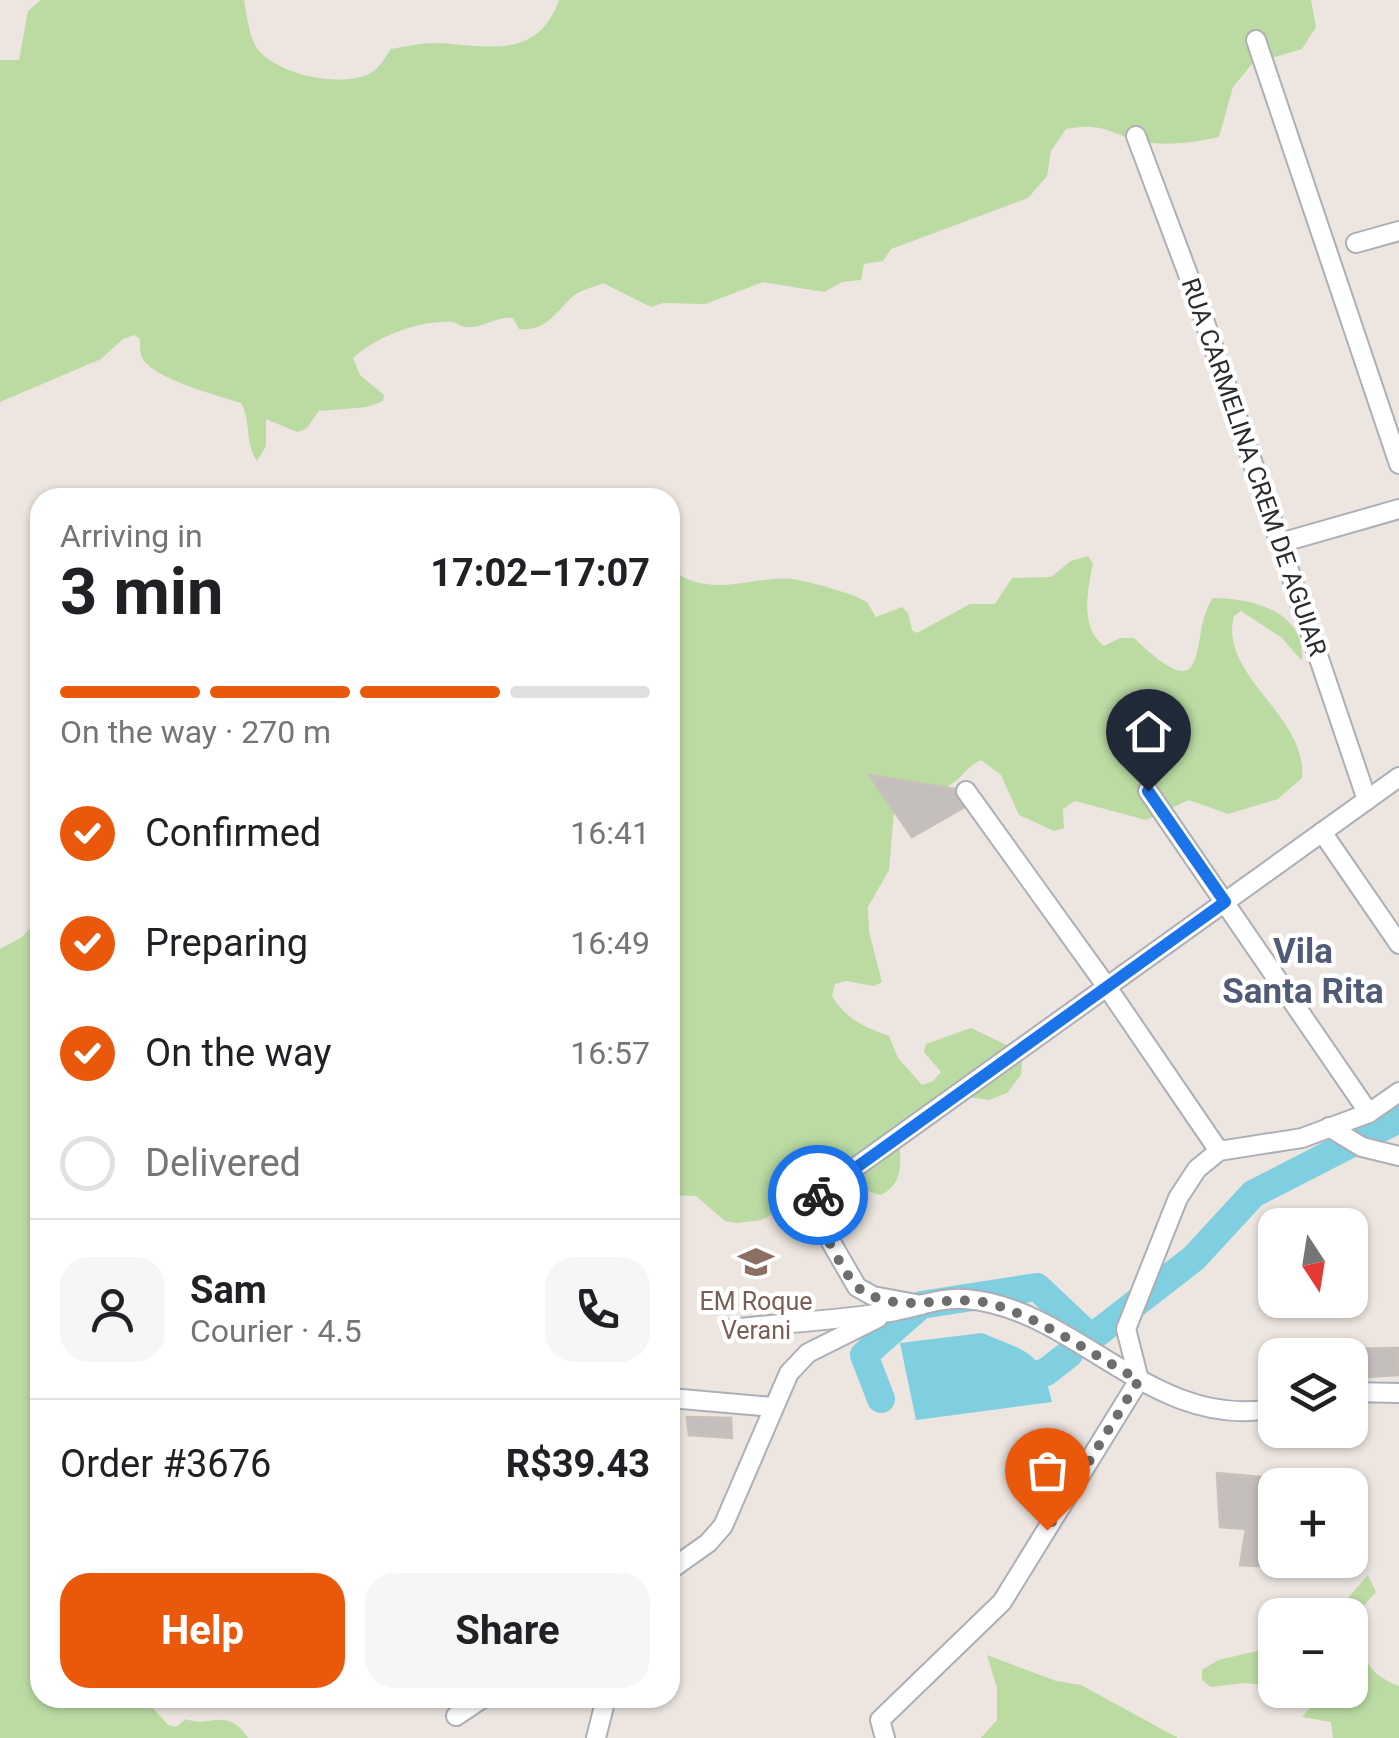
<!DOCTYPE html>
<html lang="en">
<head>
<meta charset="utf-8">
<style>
  body { margin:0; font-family:Roboto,sans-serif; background:#f6f6f6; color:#202124; height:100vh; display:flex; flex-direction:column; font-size:38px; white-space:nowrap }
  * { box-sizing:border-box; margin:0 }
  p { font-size:32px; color:#757577 }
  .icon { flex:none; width:55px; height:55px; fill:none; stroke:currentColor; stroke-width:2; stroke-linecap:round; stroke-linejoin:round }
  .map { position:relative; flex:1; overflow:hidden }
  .sheet { position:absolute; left:30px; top:488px; width:650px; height:1220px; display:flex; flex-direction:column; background:#fff; border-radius:30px; box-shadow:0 2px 8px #0004 }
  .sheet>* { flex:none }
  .needle { width:65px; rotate:168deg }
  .buttons { position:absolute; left:1258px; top:1208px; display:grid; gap:20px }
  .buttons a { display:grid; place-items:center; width:110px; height:110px; border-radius:20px; background:#fff; box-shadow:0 2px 8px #0004; font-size:50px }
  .pin { position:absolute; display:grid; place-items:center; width:85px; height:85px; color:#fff; margin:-102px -42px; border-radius:50% 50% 50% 0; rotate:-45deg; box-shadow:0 0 10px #0007 }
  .pin .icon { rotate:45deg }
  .courier { position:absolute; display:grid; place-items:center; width:100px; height:100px; margin:-50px; border:8px solid #1a73e8; border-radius:50%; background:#fff; color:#222; box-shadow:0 2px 12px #0007 }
  .summary em { font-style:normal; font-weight:700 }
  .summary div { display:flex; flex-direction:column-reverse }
  .summary { display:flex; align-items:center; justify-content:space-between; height:170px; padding:0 30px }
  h1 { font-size:65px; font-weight:700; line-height:75px }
  .bar { display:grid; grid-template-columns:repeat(4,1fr); gap:15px 10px; align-content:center; height:120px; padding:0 30px }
  .bar i { height:12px; border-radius:8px; background:#e0e0e0 }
  .bar .selected { background:#ea580c }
  .bar p { grid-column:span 4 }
  .line { display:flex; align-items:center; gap:25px; padding:0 30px; border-top:2px solid #e0e0e0 }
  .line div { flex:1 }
  .round { display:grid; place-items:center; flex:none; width:105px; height:105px; border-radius:30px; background:#f6f6f6 }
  ol { padding:0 30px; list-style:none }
  li { display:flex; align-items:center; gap:30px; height:110px }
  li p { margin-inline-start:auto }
  li .icon { padding:10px; border-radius:50%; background:#ea580c; color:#fff; stroke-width:4 }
  li:last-child { color:#757577 }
  li i { width:55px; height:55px; border:5px solid #e0e0e0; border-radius:50% }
  .cta { display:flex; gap:20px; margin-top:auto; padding:20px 30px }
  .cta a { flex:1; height:115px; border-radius:30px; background:#ea580c; color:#fff; font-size:40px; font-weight:700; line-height:115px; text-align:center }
  .cta a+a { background:#f6f6f6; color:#202124 }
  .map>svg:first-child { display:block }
  .green { fill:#bbdba3 }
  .water { fill:#7fcfe1 }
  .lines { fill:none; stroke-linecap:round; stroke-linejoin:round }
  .river { stroke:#7fcfe1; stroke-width:28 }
  .building { fill:#c4bfbc; stroke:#c7c1b9; stroke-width:2.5 }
  .minor-casing { stroke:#acafb6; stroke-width:22 }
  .minor { stroke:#fff; stroke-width:18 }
  .done { stroke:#6f6d6b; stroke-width:10; stroke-dasharray:0 18 }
  .route { stroke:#1a73e8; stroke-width:12 }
  .labels { text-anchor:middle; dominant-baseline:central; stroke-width:9; stroke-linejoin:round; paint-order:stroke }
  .street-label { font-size:25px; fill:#2c2c2c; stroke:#fff }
  .education-label { font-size:25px; fill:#785e54; stroke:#fff }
  .district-label { font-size:35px; font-weight:bold; fill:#515b77; stroke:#fff }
</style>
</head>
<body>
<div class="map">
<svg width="1399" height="1738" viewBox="0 0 1399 1738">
  <rect width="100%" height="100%" fill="#ece5e0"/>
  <g class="green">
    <path d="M41,0H244C247,16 249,40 260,52C283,76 343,88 371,73C380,68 385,57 391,49C407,46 422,43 438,43C488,46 538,60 559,0H1311L1316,27L1302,49L1252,64L1233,87L1219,137C1196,142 1169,146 1145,142C1110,136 1107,121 1066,129L1051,151L1047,176L1028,198L891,249L883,261L864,264L861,280L842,282L824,292L763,282L705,304L663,303L651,307L603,283C594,287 581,290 573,296C556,312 546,332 519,329L513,318C496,316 482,329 466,327C461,327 456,322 451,322C419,320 376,337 353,358L360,375L384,395L383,401L367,407L319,411L306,429L297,432L266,419V446L257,461C245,444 251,421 241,403C216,395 162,381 145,362C139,355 140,347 140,339L134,335L123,339L101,359L0,402V60H19L28,11Z"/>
    <path d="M1088,556L1093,564C1087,591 1080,629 1104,646L1120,638H1134C1216,717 1187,634 1213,598C1253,598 1306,612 1302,661L1282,638L1241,611L1234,616C1218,675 1308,716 1302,778L1278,799L1228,814L1189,800L1146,820L1075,801L1063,809L1064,828L1054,831L1019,815L1001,775L981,760C967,766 961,780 948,786C929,795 911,798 894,811L889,870L868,907L869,932L882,982L874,986L846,981L835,984L832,996C846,1019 864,1027 889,1036L898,1058L922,1085L933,1081L941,1072L924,1052L926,1044L971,1028L1023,1053L1021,1075L1007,1093L989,1100L951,1095L927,1108L917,1134L898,1131C900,1154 907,1184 880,1195L791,1165L782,1173L776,1212L762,1220L737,1223L725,1221L696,1196L670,1195V569C713,600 746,576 792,579C805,580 859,595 868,603C869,605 875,616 876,617L902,607L908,613L912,630L917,633L970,604H995L1012,578L1051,577L1071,561Z"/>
    <path d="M40,918V1698H144L168,1725L176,1727L186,1719C210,1729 226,1705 248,1738H0V949L22,937Z"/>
    <path d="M1368,1575L1376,1592L1355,1616C1362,1653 1361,1671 1399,1686V1738H1333L1331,1722L1302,1717L1326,1690H1350V1615H1333Z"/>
    <path d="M1275,1647V1686L1245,1683L1211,1687L1202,1680V1670L1218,1660Z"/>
    <path d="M987,1655L1056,1681L1081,1685L1178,1738H981L997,1720V1688Z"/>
  </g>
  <path class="water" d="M982,1333C1029,1353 1040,1349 1052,1402L916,1420L900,1343Z"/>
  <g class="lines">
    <g class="river">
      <path d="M1026,1378L1046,1372L1069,1354"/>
      <path d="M881,1399L864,1355L921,1305L1037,1287L1091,1338L1194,1258L1253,1194L1399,1119"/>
    </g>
  </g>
  <g class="building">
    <path d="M869,775L966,791L973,802L912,837Z"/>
    <path d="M1399,1348V1375L1350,1378V1355H1343V1349Z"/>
    <path d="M687,1417L731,1418L732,1438L689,1435Z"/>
    <path d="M1217,1473L1307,1481V1485H1275L1277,1567L1240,1565L1246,1529L1220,1527Z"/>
  </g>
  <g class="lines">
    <defs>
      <g id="minor">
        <path d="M1256,40L1399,464"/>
        <path d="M1136,136L1195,293L1367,800"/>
        <path d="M1356,243L1399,231"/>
        <path d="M1280,543L1399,509"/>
        <path d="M966,791L1107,987L1219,1151"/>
        <path d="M1148,791L1369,1113"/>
        <path d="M1322,832L1399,944"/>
        <path d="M1329,1127L1362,1147L1399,1156"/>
        <path d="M921,1305L873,1296L857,1287L813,1211L817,1195L1399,777"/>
        <path d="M731,1329C784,1323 838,1320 890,1312C915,1308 940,1297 965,1299C1076,1307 1153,1433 1275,1408"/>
        <path d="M1350,1392L1399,1393"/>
        <path d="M670,1398L772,1407"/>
        <path d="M670,1570L708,1543L723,1526L789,1373L808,1353L878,1318"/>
        <path d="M456,1716L483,1698"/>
        <path d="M596,1738L606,1698"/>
        <path d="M885,1738L880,1720L1002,1602L1139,1380L1126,1329L1178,1198L1197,1169L1219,1151L1302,1138L1369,1113L1399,1092"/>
      </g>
    </defs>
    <use href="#minor" class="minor-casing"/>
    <use href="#minor" class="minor"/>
  </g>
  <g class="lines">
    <path class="done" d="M818,1195L813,1211C824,1230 845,1279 861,1290C902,1317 952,1291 996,1305C1047,1322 1092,1354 1139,1380L1047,1530"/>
    <path class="route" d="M818,1195L1225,902L1148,791"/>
  </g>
  <defs>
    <symbol id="school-bare" viewBox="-9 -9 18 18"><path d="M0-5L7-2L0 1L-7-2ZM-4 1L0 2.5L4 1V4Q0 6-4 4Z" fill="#8d6e63" stroke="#fff" stroke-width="2.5" paint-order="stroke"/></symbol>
  </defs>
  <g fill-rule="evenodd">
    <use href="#school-bare" x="731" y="1237" width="50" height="50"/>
  </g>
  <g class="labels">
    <g class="street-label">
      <text transform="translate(1254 467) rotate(71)">RUA CARMELINA CREM DE AGUIAR</text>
    </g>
    <g class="education-label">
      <text x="756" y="1301">EM Roque<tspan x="756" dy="29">Verani</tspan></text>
    </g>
    <g class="district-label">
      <text x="1303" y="951">Vila<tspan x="1303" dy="40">Santa Rita</tspan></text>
    </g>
  </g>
</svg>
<div class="buttons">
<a><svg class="needle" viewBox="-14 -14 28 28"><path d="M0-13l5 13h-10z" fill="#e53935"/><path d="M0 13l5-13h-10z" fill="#757577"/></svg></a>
<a><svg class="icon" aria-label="layers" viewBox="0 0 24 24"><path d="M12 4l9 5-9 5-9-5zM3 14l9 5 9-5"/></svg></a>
<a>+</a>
<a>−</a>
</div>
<div class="pin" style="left:1047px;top:1530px;background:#ea580c"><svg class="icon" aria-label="bag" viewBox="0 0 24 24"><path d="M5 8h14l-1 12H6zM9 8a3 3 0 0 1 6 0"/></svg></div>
<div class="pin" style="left:1148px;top:791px;background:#1f2937"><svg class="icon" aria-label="home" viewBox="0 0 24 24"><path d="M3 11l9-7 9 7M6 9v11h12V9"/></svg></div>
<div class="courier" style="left:818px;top:1195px"><svg class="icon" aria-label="bike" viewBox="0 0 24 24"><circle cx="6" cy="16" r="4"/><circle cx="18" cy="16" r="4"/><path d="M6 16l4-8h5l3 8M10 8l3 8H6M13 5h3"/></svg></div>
<section class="sheet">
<div class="summary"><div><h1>3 min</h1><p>Arriving in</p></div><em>17:02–17:07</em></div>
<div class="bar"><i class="selected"></i><i class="selected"></i><i class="selected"></i><i></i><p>On the way · 270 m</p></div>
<ol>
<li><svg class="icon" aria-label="check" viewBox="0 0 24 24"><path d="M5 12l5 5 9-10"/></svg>Confirmed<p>16:41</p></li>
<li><svg class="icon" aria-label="check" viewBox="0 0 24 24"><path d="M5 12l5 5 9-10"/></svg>Preparing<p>16:49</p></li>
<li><svg class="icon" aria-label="check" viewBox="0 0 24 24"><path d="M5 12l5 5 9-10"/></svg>On the way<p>16:57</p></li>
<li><i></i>Delivered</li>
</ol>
<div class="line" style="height:180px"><a class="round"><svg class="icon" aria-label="person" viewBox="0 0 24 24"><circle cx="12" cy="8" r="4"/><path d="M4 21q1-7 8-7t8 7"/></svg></a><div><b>Sam</b><p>Courier · 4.5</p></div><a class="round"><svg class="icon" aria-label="phone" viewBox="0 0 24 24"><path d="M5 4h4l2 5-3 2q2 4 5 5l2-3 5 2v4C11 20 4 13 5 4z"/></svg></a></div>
<div class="line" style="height:130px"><div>Order #3676</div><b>R$39.43</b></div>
<div class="cta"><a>Help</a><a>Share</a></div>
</section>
</div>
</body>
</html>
